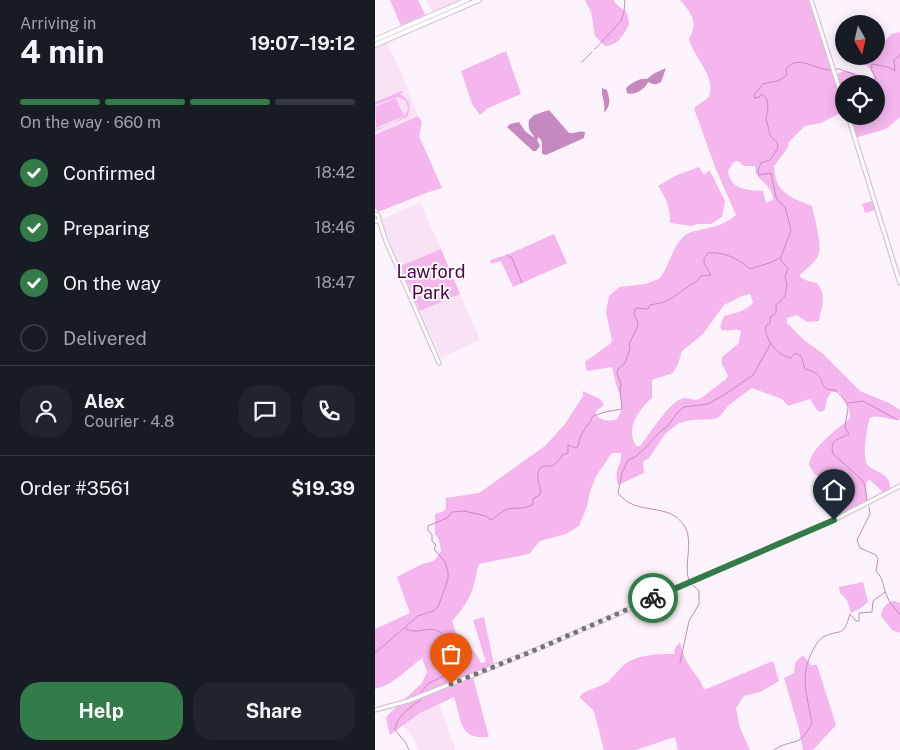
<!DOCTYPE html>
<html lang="en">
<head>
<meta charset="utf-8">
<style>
  body { margin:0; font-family:"Public Sans",sans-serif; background:#20242c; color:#f1f3f6; height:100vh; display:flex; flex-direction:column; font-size:19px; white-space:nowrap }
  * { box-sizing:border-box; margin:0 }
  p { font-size:16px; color:#9ea1a6 }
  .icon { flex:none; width:28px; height:28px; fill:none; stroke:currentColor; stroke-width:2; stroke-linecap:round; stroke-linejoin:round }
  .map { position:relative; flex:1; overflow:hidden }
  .side { display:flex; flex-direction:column; background:#171b24; width:375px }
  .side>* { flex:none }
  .needle { width:32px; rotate:172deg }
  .buttons { position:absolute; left:460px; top:15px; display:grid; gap:10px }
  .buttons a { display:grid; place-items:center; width:50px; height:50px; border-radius:50%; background:#171b24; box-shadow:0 2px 12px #0003; font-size:25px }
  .pin { position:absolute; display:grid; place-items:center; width:42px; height:42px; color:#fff; margin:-51px -21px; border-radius:50% 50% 50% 0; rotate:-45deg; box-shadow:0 0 5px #0007 }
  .pin .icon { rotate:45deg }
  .courier { position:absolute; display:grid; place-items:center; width:50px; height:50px; margin:-25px; border:4px solid #337b48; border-radius:50%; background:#fff; color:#222; box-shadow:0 1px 6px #0007 }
  .head em { font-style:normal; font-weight:700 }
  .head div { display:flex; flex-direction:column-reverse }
  .head { display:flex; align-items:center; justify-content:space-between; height:85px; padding:0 20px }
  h1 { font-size:32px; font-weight:700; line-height:38px }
  .bar { display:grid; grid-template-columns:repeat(4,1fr); gap:8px 5px; align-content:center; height:60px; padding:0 20px }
  .bar i { height:6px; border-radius:4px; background:#363941 }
  .bar .active { background:#337b48 }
  .bar p { grid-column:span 4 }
  .line { display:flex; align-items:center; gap:12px; padding:0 20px; border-top:1px solid #363941 }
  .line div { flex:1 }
  .round { display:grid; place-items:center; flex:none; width:52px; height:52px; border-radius:20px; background:#20242c }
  ol { padding:0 20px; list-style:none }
  li { display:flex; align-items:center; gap:15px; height:55px }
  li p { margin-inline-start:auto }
  li .icon { padding:5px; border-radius:50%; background:#337b48; color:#fff; stroke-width:4 }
  li:last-child { color:#9ea1a6 }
  li i { width:28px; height:28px; border:2px solid #363941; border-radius:50% }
  .action { display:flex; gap:10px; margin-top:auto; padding:10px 20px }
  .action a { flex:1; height:58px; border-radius:20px; background:#337b48; color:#fff; font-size:20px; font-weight:700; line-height:58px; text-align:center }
  .action a+a { background:#20242c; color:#f1f3f6 }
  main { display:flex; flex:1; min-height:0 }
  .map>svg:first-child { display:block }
  .built { fill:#f9e2f6 }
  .green { fill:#f5b6ed; fill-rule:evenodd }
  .water { fill:#c689bf }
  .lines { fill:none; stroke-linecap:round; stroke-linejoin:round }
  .stream { stroke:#c689bf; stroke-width:1 }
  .secondary-casing { stroke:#d4c4d2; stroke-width:5.5 }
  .primary-casing { stroke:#d4c4d2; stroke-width:6 }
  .secondary { stroke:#fff; stroke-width:3 }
  .primary { stroke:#fff; stroke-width:4 }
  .done { stroke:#797279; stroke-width:5; stroke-dasharray:0 9 }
  .route { stroke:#337b48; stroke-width:6 }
  .labels { text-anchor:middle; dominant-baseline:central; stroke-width:4; stroke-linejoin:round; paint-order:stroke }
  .park-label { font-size:18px; fill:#4d0049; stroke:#fff }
</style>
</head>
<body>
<main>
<section class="side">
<div class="head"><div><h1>4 min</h1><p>Arriving in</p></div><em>19:07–19:12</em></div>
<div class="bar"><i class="active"></i><i class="active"></i><i class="active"></i><i></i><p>On the way · 660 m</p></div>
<ol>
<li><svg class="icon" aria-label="check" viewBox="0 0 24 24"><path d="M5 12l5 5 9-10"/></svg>Confirmed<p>18:42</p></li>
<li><svg class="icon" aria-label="check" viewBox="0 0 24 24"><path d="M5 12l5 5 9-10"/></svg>Preparing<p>18:46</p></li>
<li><svg class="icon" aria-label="check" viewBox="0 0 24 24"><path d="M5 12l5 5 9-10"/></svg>On the way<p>18:47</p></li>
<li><i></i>Delivered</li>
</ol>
<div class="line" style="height:90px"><a class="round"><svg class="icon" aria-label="person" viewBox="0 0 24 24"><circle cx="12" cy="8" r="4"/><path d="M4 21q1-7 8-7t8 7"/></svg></a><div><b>Alex</b><p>Courier · 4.8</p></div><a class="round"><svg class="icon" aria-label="chat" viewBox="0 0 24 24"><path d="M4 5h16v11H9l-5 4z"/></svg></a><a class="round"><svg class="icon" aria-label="phone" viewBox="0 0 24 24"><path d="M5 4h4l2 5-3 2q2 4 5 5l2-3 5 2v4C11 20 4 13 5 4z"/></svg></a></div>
<div class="line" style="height:65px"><div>Order #3561</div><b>$19.39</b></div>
<div class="action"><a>Help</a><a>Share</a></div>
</section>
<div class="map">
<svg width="525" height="750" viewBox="0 0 525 750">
  <rect width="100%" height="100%" fill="#fdf3fc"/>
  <g class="built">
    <path d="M51,0H85L58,12L57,11Z"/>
    <path d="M12,43L28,76L43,116L0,135V48Z"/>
    <path d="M45,202L66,249L25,266L6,220Z"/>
    <path d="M85,294L105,340L66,358L45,311Z"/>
    <path d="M64,703L80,750H44L39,740L28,725L45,713Z"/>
  </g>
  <g class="green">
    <path d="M15,0H43L50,15L26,26Z"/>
    <path d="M210,0H239L240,3L252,13L254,24C250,34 241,47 230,46L220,36L216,12Z"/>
    <path d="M305,0H434L458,75C461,74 466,72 470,71C480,71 488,79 499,79C498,65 484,62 474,56H501V46L507,45L516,34L525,32V117L511,129L480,138L475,116H501V84H469V111L446,123L430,126L414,142L412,149L399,166C400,193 415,197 437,206C439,217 448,246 443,256C439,264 430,270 425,275V277L433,281L442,283C453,298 446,305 444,321L432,322L422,315L412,318V323L429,340L447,353L485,391L514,403L525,410V419C514,422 505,413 495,418C492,425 487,457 492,464C498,473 520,473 514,492L509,493L494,479L490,485L492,500L478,512L466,518L463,513L473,499L471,494C458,488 463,486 457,475L444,476L439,474L434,465C436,447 462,430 475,418L474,408L464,392H456L452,399L450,410L445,412L441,409L435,399L413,406L407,399L377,388L354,405L344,417L339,419L317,420L304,423L290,434L274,458L268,462L269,473L243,485C238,467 247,467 246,453H237L221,476L215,492L212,506L204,526L191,534L165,541L154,554L104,564C101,571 101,577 99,584C95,599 88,609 77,621L81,633L101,654L106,663L111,662L98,620L109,617L120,669L98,678L114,737C83,740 87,720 79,697L45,713L15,735L11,718L12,716L47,683L52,672L47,658C31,670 20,684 0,689V629L35,613L22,577L47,564L59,561L63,556L66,551L64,540L60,534V514L67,512L71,509V498L104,493L170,446L190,424L208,396V391L225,399L229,405L222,410L220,414C226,421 234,422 242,419C252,405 245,398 241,384C239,378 239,372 237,367L213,371L211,369L210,362L236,343L237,340L231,312L234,296L244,287L270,284L284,279C294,267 296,250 307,238C315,230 327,230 337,227C346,225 354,221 361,215L340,167L319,108L334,97C341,74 319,59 314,39C324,22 316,13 305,0ZM363,161L369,166H380L381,174C388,183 397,186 398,200L391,203L388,191C373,190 355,190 353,171L359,162ZM375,294L378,302C373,311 359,313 349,316L345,327L347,330C353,332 360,328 366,331L364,343L347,357V364L353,376L351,379L325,399C318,401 315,398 309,398C296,399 273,436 265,446H261C250,428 264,409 277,398V380L298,373L303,364L307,351L328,334L349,305L367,296Z"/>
    <path d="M131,51L146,94L113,108L105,115L97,104L86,71Z"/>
    <path d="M27,91L28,92L25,94C35,100 37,107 32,117L0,131V129C6,128 10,126 15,124C26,119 37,115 31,101L23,97L0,105V102Z"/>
    <path d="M21,98L29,116L1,128L0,107Z"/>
    <path d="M43,116L47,122L44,136L67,188L51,193L3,212L0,208V135Z"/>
    <path d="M324,167L329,175L333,171H335L350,201L347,217L336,224H321L318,226L295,223C296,209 291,197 283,186L302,175Z"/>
    <path d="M497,201L500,210L490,213L487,204Z"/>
    <path d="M179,234L192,263L138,287L126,261L116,264L115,260L134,254Z"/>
    <path d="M66,249L85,294L45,311L25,266Z"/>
    <path d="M488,582L493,602L486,608L476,613L472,600L465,593L464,587Z"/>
    <path d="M519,601L525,603V633L517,630L506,616C507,608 511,602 519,601Z"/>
    <path d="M305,642C307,650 309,658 314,665C320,675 325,678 329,690L398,661L404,681L385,692L369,696L361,708L365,728L375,750H303L300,737L261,750H229L219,711L204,697C211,689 220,689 229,684C237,680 242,671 249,665C262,654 284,654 299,654L300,648Z"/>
    <path d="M428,655L436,665H442L461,725L438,750H428L424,729L409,678L419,673L420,663Z"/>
  </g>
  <g class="water">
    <path d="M291,68L286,82C280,86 278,84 273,82C270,89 260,96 252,93L251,88C257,83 264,78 272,79L278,74Z"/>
    <path d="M227,88L232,90C235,100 236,105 229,113C231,102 226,97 227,88Z"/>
    <path d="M174,110L194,133C200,134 204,130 210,132L209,138L171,155L167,154V142L164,137L162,140L165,146L161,151H158L132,127L135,124L144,122L150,131L158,137L159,136C154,131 153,127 154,120L159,115Z"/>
  </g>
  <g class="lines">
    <g class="stream">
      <path d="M220,49L246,21L249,12L250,0"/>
      <path d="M207,62L217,52"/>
      <path d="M461,69H464L478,74L481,82L492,81L498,83L501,78L496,69L497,64L513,67L520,71L519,60L525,55"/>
      <path d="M132,255L137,258L147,283"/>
      <path d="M406,258V261L413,268L410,277L412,285L410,296L401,305V313L395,317V323L391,326C388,338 404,357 416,358L420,353C429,355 427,362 430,369C434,370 439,372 442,374C450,381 444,390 460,390C479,408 472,405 470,428L474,434C464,440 454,438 458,454L487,480L490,485L492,501"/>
      <path d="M473,403L488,401L523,420"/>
      <path d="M494,507L495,514L482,540L485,548L501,555L503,559L501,571C508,578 508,585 511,594C514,603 520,608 525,615"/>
      <path d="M314,581C308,565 319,542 310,527C294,500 262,518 243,493L247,473L253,460L260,457L269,449L285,432L293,426L302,413L309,407L333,404L352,393L378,375L396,343"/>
      <path d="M30,628C43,638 59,619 71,639C77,649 78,660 76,670L69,676L54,683L46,692"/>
      <path d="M0,653L43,616L58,611L63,607L73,579V571L70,562L59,549L61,545L57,541V535L53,530V526L72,518L77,512L89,511L111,516L116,520C121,517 125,513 130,510C140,506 149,511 158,504V499L165,495C167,484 159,480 165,468L168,466H178L186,458L187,455L193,453V445L201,448L203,447C205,431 212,429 218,416L230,412L247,409L245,389L246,384L242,373L243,369L250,363L255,349L254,344L262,328L263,323L259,313L261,308L273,309L275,305C298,301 296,298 314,286C319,282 322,283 326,276L336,275L329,263V259L333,253C348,251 364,259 375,269L397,262L406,257L416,230L410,207L403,201L401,197L396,173L384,175L383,170L386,163L395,160L403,148C402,138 399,142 395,135L391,118L393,110L392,99L387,94L384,97L380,98L379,95L388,84C398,81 403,83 412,75L411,69C423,53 441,71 456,70"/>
      <path d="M305,663L314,621L324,604V591L317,584"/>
      <path d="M34,750L31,743L20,730C21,717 35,707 46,700"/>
      <path d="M399,750C418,737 423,750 437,723C432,695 424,676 438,650C441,645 443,640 448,637C466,628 468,639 475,614L481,621H484V613L497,612L498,601L510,592"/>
    </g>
    <defs>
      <g id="secondary">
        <path d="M436,0L469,103"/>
        <path d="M473,116L525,283"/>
        <path d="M0,214L3,215L4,218L3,221H0"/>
        <path d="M4,220L11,241L64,363"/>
        <path d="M0,710L33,701L165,648L459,520L525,486"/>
      </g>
      <g id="primary">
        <path d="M0,40L92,0"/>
        <path d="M0,45L104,0"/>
      </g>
    </defs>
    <use href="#secondary" class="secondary-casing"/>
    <use href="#primary" class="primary-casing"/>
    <use href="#secondary" class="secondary"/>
    <use href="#primary" class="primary"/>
  </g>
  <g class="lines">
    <path class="done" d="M76,684L165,648L278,598"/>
    <path class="route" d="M278,598L459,520"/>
  </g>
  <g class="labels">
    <g class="park-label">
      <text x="56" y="271">Lawford<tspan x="56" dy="21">Park</tspan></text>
    </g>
  </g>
</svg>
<div class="buttons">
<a><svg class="needle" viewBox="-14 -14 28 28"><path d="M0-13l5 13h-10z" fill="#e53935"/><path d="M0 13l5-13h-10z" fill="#9ea1a6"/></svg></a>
<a><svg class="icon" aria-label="locate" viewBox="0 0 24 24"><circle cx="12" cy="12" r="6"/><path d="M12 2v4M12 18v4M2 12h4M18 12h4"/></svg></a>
</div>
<div class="pin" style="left:76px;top:684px;background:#ea580c"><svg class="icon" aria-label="bag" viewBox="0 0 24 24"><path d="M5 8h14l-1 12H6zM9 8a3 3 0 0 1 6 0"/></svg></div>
<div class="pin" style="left:459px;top:520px;background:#1f2937"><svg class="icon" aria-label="home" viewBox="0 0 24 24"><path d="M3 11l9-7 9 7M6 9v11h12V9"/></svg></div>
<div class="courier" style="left:278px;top:598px"><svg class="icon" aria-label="bike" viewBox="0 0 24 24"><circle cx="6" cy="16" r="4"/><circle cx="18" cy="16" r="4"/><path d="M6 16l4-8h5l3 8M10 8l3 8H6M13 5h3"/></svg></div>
</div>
</main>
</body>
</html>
